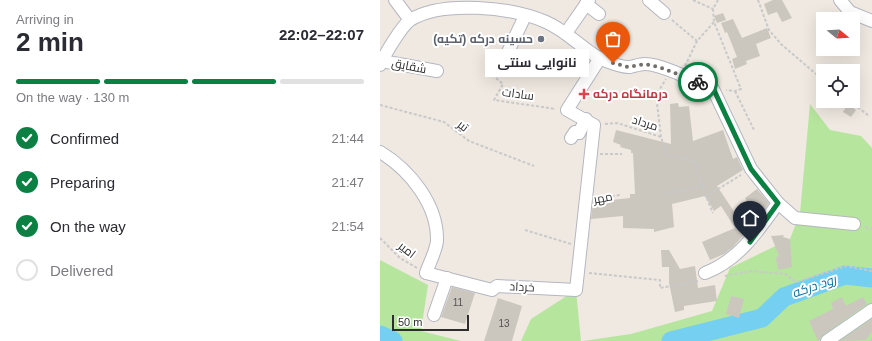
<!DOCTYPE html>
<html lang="en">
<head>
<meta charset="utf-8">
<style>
  body { margin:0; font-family:Helvetica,Cairo,sans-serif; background:#f7f7f7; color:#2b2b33; height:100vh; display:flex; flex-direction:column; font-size:15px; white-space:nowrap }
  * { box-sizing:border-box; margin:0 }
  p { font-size:13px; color:#7c7c81 }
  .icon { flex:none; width:22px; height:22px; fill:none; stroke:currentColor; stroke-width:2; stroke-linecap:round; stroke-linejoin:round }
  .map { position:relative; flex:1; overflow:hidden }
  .drawer { display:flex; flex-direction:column; background:#fff; width:380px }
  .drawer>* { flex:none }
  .needle { width:26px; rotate:108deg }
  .buttons { position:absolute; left:436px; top:12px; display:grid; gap:8px }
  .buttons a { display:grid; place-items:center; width:44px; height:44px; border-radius:0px; background:#fff; box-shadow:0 4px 16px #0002; font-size:20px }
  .scale { position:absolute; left:12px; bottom:10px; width:77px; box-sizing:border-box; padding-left:4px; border:2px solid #2e2e2e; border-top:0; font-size:11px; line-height:14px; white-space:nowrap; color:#2e2e2e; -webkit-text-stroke:3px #fff; paint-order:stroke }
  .pin { position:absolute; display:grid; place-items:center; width:34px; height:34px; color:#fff; margin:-41px -17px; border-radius:50% 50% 50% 0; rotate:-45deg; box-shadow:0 0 4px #0007 }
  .pin .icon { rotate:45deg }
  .courier { position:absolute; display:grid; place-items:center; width:40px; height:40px; margin:-20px; border:3px solid #0b8043; border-radius:50%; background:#fff; color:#222; box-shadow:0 1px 5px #0007 }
  .bubble { position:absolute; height:28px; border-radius:0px; background:#fff; box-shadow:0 4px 16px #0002; font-size:13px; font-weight:700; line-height:28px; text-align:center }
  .head em { font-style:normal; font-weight:700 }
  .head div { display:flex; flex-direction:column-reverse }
  .head { display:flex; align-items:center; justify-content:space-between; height:68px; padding:0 16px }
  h1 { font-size:26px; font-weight:700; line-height:30px }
  .bar { display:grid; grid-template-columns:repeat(4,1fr); gap:6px 4px; align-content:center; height:48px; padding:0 16px }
  .bar i { height:5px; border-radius:3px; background:#e1e1e2 }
  .bar .selected { background:#0b8043 }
  .bar p { grid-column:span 4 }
  ol { padding:0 16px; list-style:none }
  li { display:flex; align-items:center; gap:12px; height:44px }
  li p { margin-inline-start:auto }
  li .icon { padding:4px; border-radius:50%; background:#0b8043; color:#fff; stroke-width:4 }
  li:last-child { color:#7c7c81 }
  li i { width:22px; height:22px; border:2px solid #e1e1e2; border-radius:50% }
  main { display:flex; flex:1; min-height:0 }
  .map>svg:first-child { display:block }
  .green { fill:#b6e59e }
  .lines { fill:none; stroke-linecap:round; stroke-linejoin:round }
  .river { stroke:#75cff0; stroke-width:19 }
  .building { fill:#cbc7bf }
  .minor-casing { stroke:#b4b7c1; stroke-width:14 }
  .path { stroke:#c9c9c9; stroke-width:2; stroke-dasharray:3 2; stroke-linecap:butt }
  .minor { stroke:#fff; stroke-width:12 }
  .done { stroke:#726f6d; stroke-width:4; stroke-dasharray:0 7.2 }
  .route { stroke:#0b8043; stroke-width:5 }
  .worship-dot { fill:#6b7280; stroke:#fff; stroke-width:1.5 }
  .health-dot { fill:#e0444e; stroke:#fff; stroke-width:1.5 }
  .labels { text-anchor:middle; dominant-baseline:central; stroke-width:4; stroke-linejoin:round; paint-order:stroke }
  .number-label { font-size:10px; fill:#555452 }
  .worship-label { font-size:12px; font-weight:bold; fill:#5b616d; stroke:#fff; text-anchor:end }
  .street-label { font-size:12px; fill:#2e2e2e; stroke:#fff }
  .health-label { font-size:12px; font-weight:bold; fill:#be3a42; stroke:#fff; text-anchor:start }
  .water-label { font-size:13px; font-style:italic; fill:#0d6fa3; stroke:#fff }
</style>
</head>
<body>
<main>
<section class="drawer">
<div class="head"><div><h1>2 min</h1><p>Arriving in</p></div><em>22:02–22:07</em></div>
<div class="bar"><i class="selected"></i><i class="selected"></i><i class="selected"></i><i></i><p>On the way · 130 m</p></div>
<ol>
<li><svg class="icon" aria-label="check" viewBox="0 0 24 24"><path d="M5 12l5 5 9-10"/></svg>Confirmed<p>21:44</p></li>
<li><svg class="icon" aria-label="check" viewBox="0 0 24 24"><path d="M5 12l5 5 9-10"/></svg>Preparing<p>21:47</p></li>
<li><svg class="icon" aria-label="check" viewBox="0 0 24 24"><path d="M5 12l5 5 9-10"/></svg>On the way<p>21:54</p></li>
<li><i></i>Delivered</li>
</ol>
</section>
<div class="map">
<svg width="492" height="341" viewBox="0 0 492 341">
  <rect width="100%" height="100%" fill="#efe9e1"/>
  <g class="green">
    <path d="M430,104L450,130L481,136L492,148V341H203L251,334L332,311L350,268L410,239L420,213Z"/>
    <path d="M0,260L48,285L41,331L81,341H0Z"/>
    <path d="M196,290L201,341H141L151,319Z"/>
  </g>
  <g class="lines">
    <g class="river">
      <path d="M0,335L13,341"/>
      <path d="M291,341L382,318L404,297L465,275L492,278"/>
    </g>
  </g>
  <g class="building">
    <path d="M393,0H402L412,18L402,22L397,12L388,15L384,4Z"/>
    <path d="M343,13L346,20L337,23L334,16Z"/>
    <path d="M353,19L362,38L387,28L391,38L376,44L380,56L366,61L367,64L355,69L352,59L357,57L347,32L345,33L341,23Z"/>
    <path d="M298,103L299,107L309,106L313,141L343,130L353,159L357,157L363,170L337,186L359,219L372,208L365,198L377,189L389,203L369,229L353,247L344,254L330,260L322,242L355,228L341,206L334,211L325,196L292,204L294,227L274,232V229L243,228V216L211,219L213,202L250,198V194H255L253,153H251V150L240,147L241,145L233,142L236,130L291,144L290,104Z"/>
    <path d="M468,104L476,110L471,117L463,112Z"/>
    <path d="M404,235L403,237L410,239L412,267L398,270L396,257L399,256L391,236Z"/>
    <path d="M281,250H289L300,269L315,266L318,288L335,285L337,301L304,306V310L295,312L289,283V267H282Z"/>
    <path d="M72,287L95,293L85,324L61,317Z"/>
    <path d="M351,296L364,299L359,318L346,314Z"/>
    <path d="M462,297L466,306L483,297L487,304L443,335L438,341L429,321L453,309L451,303Z"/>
    <path d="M118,298L142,306L132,341H104Z"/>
    <path d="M492,319V332L486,340L460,341Z"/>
  </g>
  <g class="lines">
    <defs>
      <g id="minor">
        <path d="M15,0L30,20"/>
        <path d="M269,0L284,13"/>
        <path d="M460,0L470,12L492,21"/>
        <path d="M206,4L219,14"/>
        <path d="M186,33L209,0"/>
        <path d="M127,54L145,16"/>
        <path d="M2,61L57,71"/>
        <path d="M0,65C5,54 21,27 30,20C62,0 132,7 166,22C187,31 202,49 221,59C229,62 242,68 250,67C255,66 260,64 265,64C282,64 317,82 333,89L371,169L398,203L415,218L474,224"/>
        <path d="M191,138L195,132L199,133L206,119"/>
        <path d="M0,152C30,170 58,205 57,241C56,251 49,264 46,273L112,290L117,286L196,290L214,125L187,110L220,58"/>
        <path d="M325,273C359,260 378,231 398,203"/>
        <path d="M54,315L67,278"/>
        <path d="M447,341L492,310"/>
      </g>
    </defs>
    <use href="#minor" class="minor-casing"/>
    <g class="path">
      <path d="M313,0L333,9"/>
      <path d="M338,0L333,9L334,22L361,89L355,91L346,90"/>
      <path d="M378,0L389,30L401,44L443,80"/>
      <path d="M292,20L317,41"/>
      <path d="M305,66L317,41L334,22"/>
      <path d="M116,78L123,84L114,100L176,109"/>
      <path d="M355,91L374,130"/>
      <path d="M470,101L489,116"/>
      <path d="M0,105L64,122L89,141L154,166"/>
      <path d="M225,124L237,123L281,137L287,155L315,161C321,179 325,196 333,213"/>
      <path d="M281,137L276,95L286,79"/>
      <path d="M220,154H242"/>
      <path d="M286,194L324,186"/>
      <path d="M325,197L361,175"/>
      <path d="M217,199L240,195"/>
      <path d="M485,227L492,229"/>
      <path d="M145,230L191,244"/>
      <path d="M0,238L20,258L37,268"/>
      <path d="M209,273L280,280V288L318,281"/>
      <path d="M345,276L371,271L405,274L416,282L466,266L492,271"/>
      <path d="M490,341L492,339"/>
    </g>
    <use href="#minor" class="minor"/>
  </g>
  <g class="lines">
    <path class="done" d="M233,63L248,67L265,64L279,67L318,82"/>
    <path class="route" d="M318,82L333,88L371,169L398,203L370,242"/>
  </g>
  <circle class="worship-dot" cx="161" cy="39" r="4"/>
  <path class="health-dot" d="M202 88h4v4h4v4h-4v4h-4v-4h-4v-4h4z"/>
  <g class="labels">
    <g class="number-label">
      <text x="78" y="302">11</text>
      <text x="124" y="323">13</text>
    </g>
    <g class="worship-label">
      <text x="153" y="39">حسینه درکه (تکیه)</text>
    </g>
    <g class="street-label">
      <text transform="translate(29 66) rotate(11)">شقایق</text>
      <text transform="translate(138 94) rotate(8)">سادات</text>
      <text transform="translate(265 123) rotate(17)">مرداد</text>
      <text transform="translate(83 126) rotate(38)">تیر</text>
      <text transform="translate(223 198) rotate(-10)">مهر</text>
      <text transform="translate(27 250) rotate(38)">امیر</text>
      <text transform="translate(142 287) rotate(3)">خرداد</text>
    </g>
    <g class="health-label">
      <text x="213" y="94">درمانگاه درکه</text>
    </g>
    <g class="water-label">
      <text transform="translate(434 286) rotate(-19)">رود درکه</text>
    </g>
  </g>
</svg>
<div class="buttons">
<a><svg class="needle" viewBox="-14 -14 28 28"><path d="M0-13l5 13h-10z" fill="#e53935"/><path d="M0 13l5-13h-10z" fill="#7c7c81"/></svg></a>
<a><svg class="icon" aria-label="locate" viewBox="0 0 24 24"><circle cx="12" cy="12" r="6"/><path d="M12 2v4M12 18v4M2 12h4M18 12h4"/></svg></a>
</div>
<div class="scale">50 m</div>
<div class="pin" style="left:233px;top:63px;background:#ea580c"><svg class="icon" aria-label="bag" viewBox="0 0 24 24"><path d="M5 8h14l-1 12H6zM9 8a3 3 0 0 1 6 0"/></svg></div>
<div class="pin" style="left:370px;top:242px;background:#1f2937"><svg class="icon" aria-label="home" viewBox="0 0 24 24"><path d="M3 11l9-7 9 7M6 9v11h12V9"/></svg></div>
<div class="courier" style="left:318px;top:82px"><svg class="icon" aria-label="bike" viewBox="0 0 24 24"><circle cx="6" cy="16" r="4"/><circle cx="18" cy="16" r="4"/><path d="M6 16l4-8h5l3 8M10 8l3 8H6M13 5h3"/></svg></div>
<div class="bubble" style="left:105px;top:49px;width:104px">نانوایی سنتی</div>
</div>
</main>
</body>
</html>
